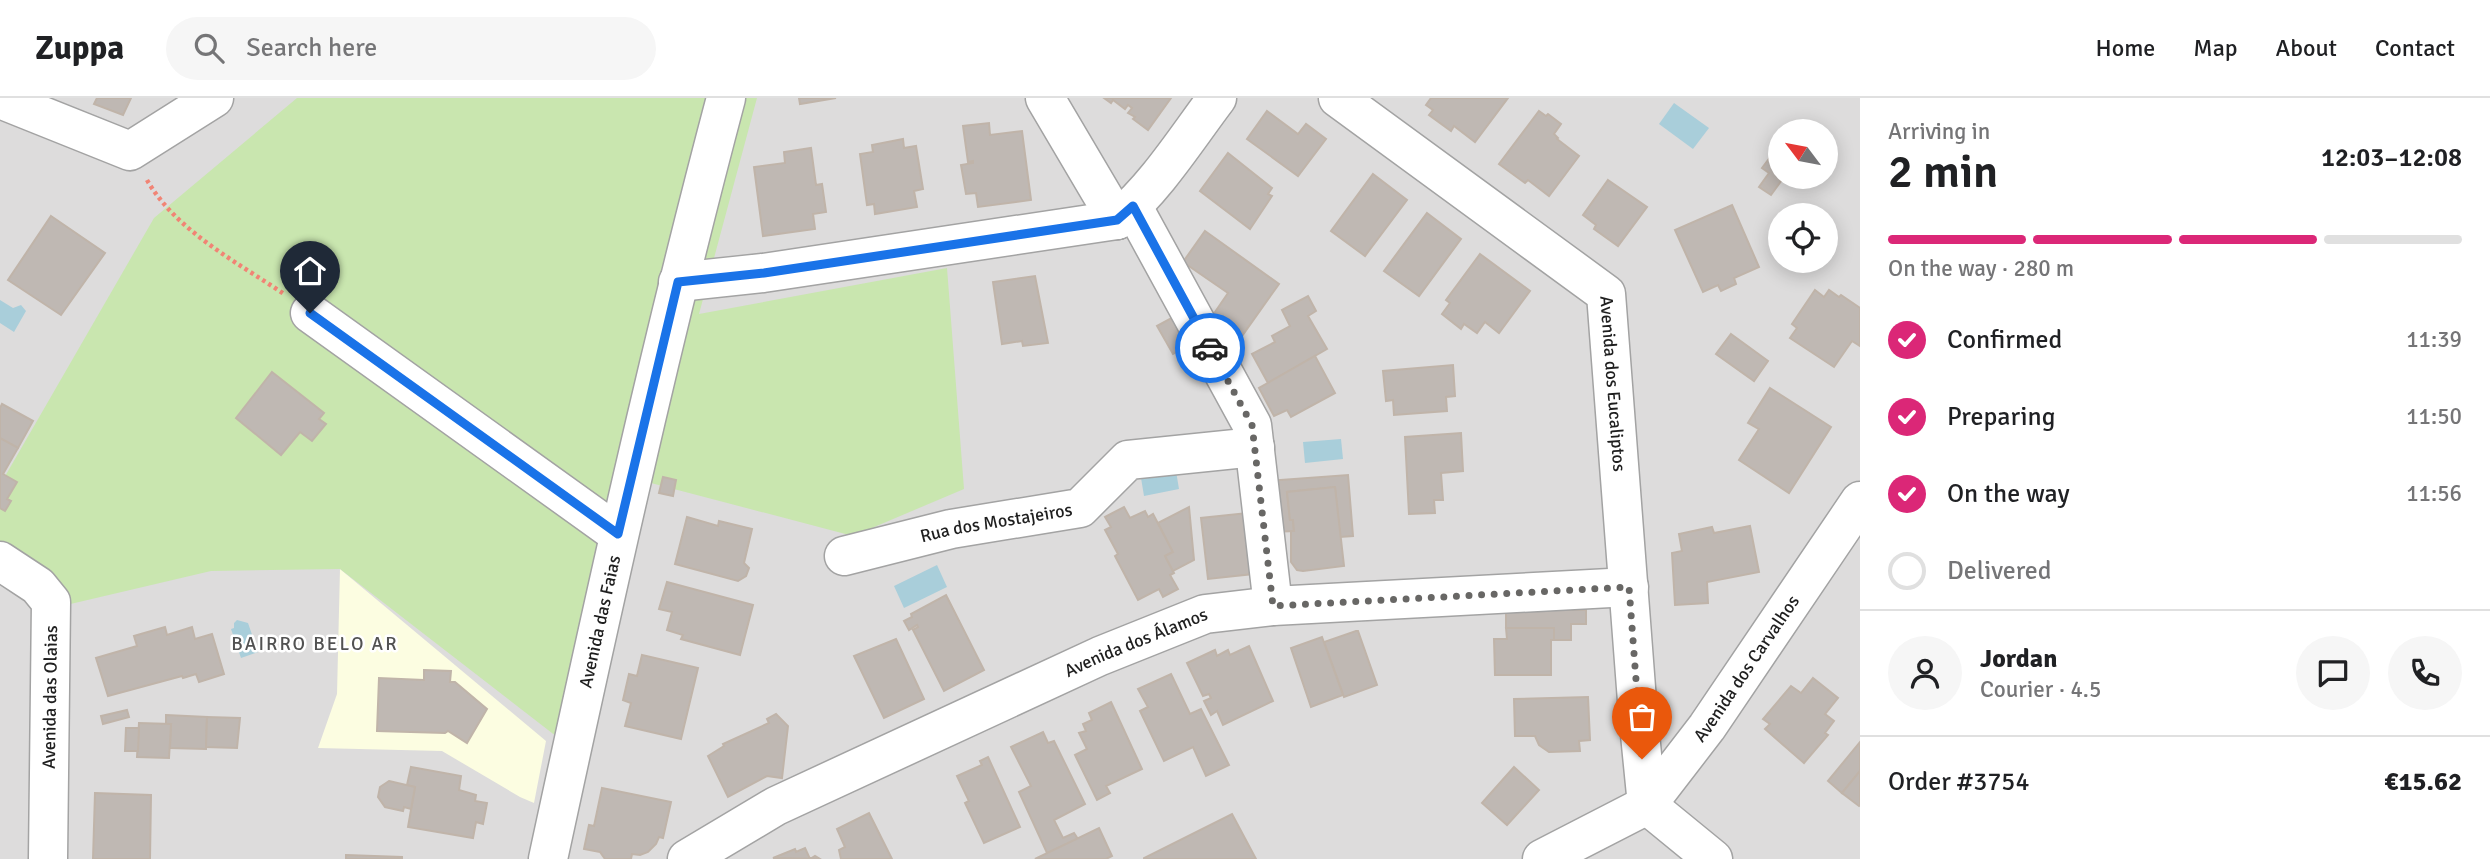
<!DOCTYPE html>
<html lang="en">
<head>
<meta charset="utf-8">
<style>
  body { margin:0; font-family:Signika,sans-serif; background:#f6f6f6; color:#202124; height:100vh; display:flex; flex-direction:column; font-size:26px; white-space:nowrap }
  * { box-sizing:border-box; margin:0 }
  p { font-size:23px; color:#757577 }
  .icon { flex:none; width:38px; height:38px; fill:none; stroke:currentColor; stroke-width:2; stroke-linecap:round; stroke-linejoin:round }
  .map { position:relative; flex:1; overflow:hidden }
  .sheet { display:flex; flex-direction:column; background:#fff; width:630px }
  .sheet>* { flex:none }
  .needle { width:46px; rotate:302deg }
  .controls { position:absolute; left:1768px; top:21px; display:grid; gap:14px }
  .controls a { display:grid; place-items:center; width:70px; height:70px; border-radius:50%; background:#fff; box-shadow:0 4px 18px #0003; font-size:35px }
  .pin { position:absolute; display:grid; place-items:center; width:60px; height:60px; color:#fff; margin:-72px -30px; border-radius:50% 50% 50% 0; rotate:-45deg; box-shadow:0 0 7px #0007 }
  .pin .icon { rotate:45deg }
  .courier { position:absolute; display:grid; place-items:center; width:70px; height:70px; margin:-35px; border:5px solid #1a73e8; border-radius:50%; background:#fff; color:#222; box-shadow:0 2px 9px #0007 }
  .head em { font-style:normal; font-weight:600 }
  .head div { display:flex; flex-direction:column-reverse }
  .head { display:flex; align-items:center; justify-content:space-between; height:119px; padding:0 28px }
  h1 { font-size:46px; font-weight:600; line-height:52px }
  .bar { display:grid; grid-template-columns:repeat(4,1fr); gap:10px 7px; align-content:center; height:84px; padding:0 28px }
  .bar i { height:9px; border-radius:5px; background:#e0e0e0 }
  .bar .current { background:#db2777 }
  .bar p { grid-column:span 4 }
  .line { display:flex; align-items:center; gap:18px; padding:0 28px; border-top:2px solid #e0e0e0 }
  .line div { flex:1 }
  .round { display:grid; place-items:center; flex:none; width:74px; height:74px; border-radius:37px; background:#f6f6f6 }
  ol { padding:0 28px; list-style:none }
  li { display:flex; align-items:center; gap:21px; height:77px }
  li p { margin-inline-start:auto }
  li .icon { padding:7px; border-radius:50%; background:#db2777; color:#fff; stroke-width:4 }
  li:last-child { color:#757577 }
  li i { width:38px; height:38px; border:4px solid #e0e0e0; border-radius:50% }
  header { display:flex; align-items:center; gap:42px; box-sizing:border-box; height:98px; padding:0 35px; background:#fff; border-bottom:2px solid #e0e0e0 }
  header strong { font-size:33px }
  nav { display:flex; gap:38px; margin-inline-start:auto; font-size:24px }
  .search { width:490px; height:63px; background:#f6f6f6; display:flex; align-items:center; gap:18px; box-sizing:border-box; padding:0 24px; border-radius:38px; color:#757577; font-size:26px }
  main { display:flex; flex:1; min-height:0 }
  .map>svg:first-child { display:block }
  .residential { fill:#dddcdc; fill-rule:evenodd }
  .education { fill:#fcfde1 }
  .grass { fill:#c9e6af }
  .water { fill:#a9ceda }
  .building { fill:#bfb8b3; stroke:#c0b4a9; stroke-width:2 }
  .lines { fill:none; stroke-linecap:round; stroke-linejoin:round }
  .minor-casing { stroke:#a3a3a3; stroke-width:41 }
  .path { stroke:#f18475; stroke-width:4.5; stroke-dasharray:3.5 3.5; stroke-linecap:butt }
  .minor { stroke:#fff; stroke-width:38 }
  .done { stroke:#686765; stroke-width:7; stroke-dasharray:0 12.6 }
  .route { stroke:#1a73e8; stroke-width:9 }
  .labels { text-anchor:middle; dominant-baseline:central; stroke-width:5; stroke-linejoin:round; paint-order:stroke }
  .street-label { font-size:18px; fill:#1f1f1f; stroke:#fff }
  .neighbourhood-label { font-size:19px; letter-spacing:2px; fill:#525252; stroke:#fff }
</style>
</head>
<body>
<header>
<strong>Zuppa</strong>
<div class="search"><svg class="icon" aria-label="search" viewBox="0 0 24 24"><circle cx="10" cy="10" r="6"/><path d="M15 15l6 6"/></svg>Search here</div>
<nav><a>Home</a><a>Map</a><a>About</a><a>Contact</a></nav>
</header>
<main>
<div class="map">
<svg width="1860" height="761" viewBox="0 0 1860 761">
  <rect width="100%" height="100%" fill="#efece6"/>
  <path class="residential" d="M0,0H1860V761H0ZM1780,33H1825V79H1780ZM1780,117H1825V163H1780Z"/>
  <path class="education" d="M340,471L546,643L534,705L520,699L442,653L318,650L337,596Z"/>
  <path class="grass" d="M297,0H757L699,216L947,170L964,391L853,438L651,385L561,642L340,471L211,473L45,512L0,449V387L154,120Z"/>
  <g class="water">
    <path d="M1674,5L1709,30L1693,51L1659,26Z"/>
    <path d="M0,202L13,210L21,207L26,213L14,234L0,225Z"/>
    <path d="M1341,341L1343,361L1305,365L1303,344Z"/>
    <path d="M1176,373L1179,391L1144,398L1141,380Z"/>
    <path d="M937,467L947,489L904,510L894,488Z"/>
    <path d="M237,522L248,525L258,554L241,560L231,531L234,530V525Z"/>
  </g>
  <g class="building">
    <path d="M97,0H131L123,17L94,6Z"/>
    <path d="M799,0H836L800,6Z"/>
    <path d="M1104,0H1171L1148,32L1133,21L1135,19L1128,15L1132,10L1128,7L1125,11L1113,2L1111,5Z"/>
    <path d="M1431,0H1508L1475,44L1454,28L1451,33L1429,17L1433,12L1426,7Z"/>
    <path d="M1267,13L1298,36L1306,26L1326,41L1298,78L1247,41Z"/>
    <path d="M1539,13L1546,18L1548,16L1561,26L1554,36L1558,40L1557,41L1579,58L1549,98L1528,82L1525,85L1499,66Z"/>
    <path d="M989,25L990,37L1022,33L1031,102L978,109L976,95L966,96L961,67L973,65V63L968,64L963,28Z"/>
    <path d="M903,41L904,50L916,48L923,91L914,93L917,109L875,116L874,106L867,107L860,56L873,54L872,47Z"/>
    <path d="M811,50L816,87L822,86L826,114L813,116L815,131L763,138L754,69L785,65L784,54Z"/>
    <path d="M1228,55L1272,90L1268,96L1272,98L1250,131L1200,93Z"/>
    <path d="M1771,58L1780,64V79H1784L1771,97L1759,89L1769,75L1762,70Z"/>
    <path d="M1373,76L1407,102L1365,158L1331,133Z"/>
    <path d="M1608,82L1647,109L1618,148L1594,131L1596,127L1583,117Z"/>
    <path d="M1732,107L1759,169L1734,180L1736,186L1721,193L1718,187L1703,194L1675,132Z"/>
    <path d="M1427,115L1461,141L1419,198L1384,173Z"/>
    <path d="M51,118L105,155L61,217L8,182Z"/>
    <path d="M1205,133L1279,186L1242,238L1213,217L1228,195L1183,164Z"/>
    <path d="M1480,156L1530,193L1499,235L1485,224L1477,235L1464,226L1461,231L1442,216L1450,205L1446,202Z"/>
    <path d="M1035,178L1048,245L1023,248L1022,243L1002,246L993,184Z"/>
    <path d="M1815,192L1824,199L1829,192L1839,199L1841,197L1860,210V248L1852,243L1834,269L1790,240L1797,230L1792,226Z"/>
    <path d="M1308,198L1316,213L1308,218L1327,251L1268,285L1252,256L1275,244L1272,238L1290,228L1282,212Z"/>
    <path d="M1177,217L1193,245L1173,256L1157,228Z"/>
    <path d="M1731,236L1768,263L1754,283L1716,256Z"/>
    <path d="M1315,258L1335,295L1291,319L1287,312L1274,318L1259,290Z"/>
    <path d="M1453,267L1455,298L1446,299L1447,313L1394,317L1393,302L1386,303L1383,273Z"/>
    <path d="M272,274L324,315L319,321L326,326L312,343L300,334L281,357L236,320Z"/>
    <path d="M1770,290L1831,329L1789,395L1739,362L1759,331L1748,325Z"/>
    <path d="M2,306L33,323L18,350L0,340V310Z"/>
    <path d="M1461,335L1463,373L1441,375L1443,402H1434L1435,415L1409,416L1405,339Z"/>
    <path d="M0,340L18,350L3,376L17,384L7,401L11,403L5,413L0,410Z"/>
    <path d="M1348,377L1353,438L1340,439L1335,389L1287,394L1290,422H1293L1294,433L1273,434L1268,383Z"/>
    <path d="M663,379L676,382L673,398L659,395Z"/>
    <path d="M1335,389L1344,468L1303,473L1297,472L1291,464V433H1294L1293,422H1290L1287,394Z"/>
    <path d="M1124,409L1130,420L1145,413L1148,419L1153,416L1173,454L1165,458L1174,475L1170,477L1178,491L1163,499L1159,491L1138,502L1115,458L1118,456L1105,432L1111,429L1105,419Z"/>
    <path d="M1189,409L1194,462L1173,473L1165,458L1173,454L1158,425Z"/>
    <path d="M1247,415L1253,476L1208,481L1201,420Z"/>
    <path d="M687,419L718,428L719,423L752,431L744,465L749,470L746,478L738,483L675,466Z"/>
    <path d="M1750,428L1759,474L1707,484L1708,505L1675,507L1672,455L1682,453L1679,436L1712,429L1714,435Z"/>
    <path d="M667,484L753,507L740,557L681,541L683,537L667,532L672,514L659,511Z"/>
    <path d="M946,497L984,572L944,593L913,532L918,529L917,527L909,532L904,523L912,519L911,516Z"/>
    <path d="M1506,512H1586V526H1571V542H1554V530H1506Z"/>
    <path d="M165,529L167,537L192,529L195,541L212,536L224,576L199,584L196,576L183,580L182,578L108,598L96,560L137,548L134,538Z"/>
    <path d="M1506,530H1554V542H1551V577H1495L1494,541H1507Z"/>
    <path d="M1356,533H1358L1377,587L1344,599L1324,544Z"/>
    <path d="M1322,539L1343,597L1311,609L1291,550Z"/>
    <path d="M896,541L924,601L884,620L854,558Z"/>
    <path d="M1249,548L1273,603L1223,627L1217,613L1211,617L1204,603L1211,600L1209,596L1203,598L1187,565L1215,552L1217,558L1228,552L1230,557Z"/>
    <path d="M642,557L698,570L681,641L625,628L631,605L623,602L629,576L637,578Z"/>
    <path d="M424,572L451,573L450,584H455L487,611L467,645L448,633L445,635L377,633L379,580L424,582Z"/>
    <path d="M1171,576L1190,616L1201,611L1229,667L1206,678L1193,649L1164,663L1140,613L1148,609L1138,591Z"/>
    <path d="M1813,580L1838,600L1825,616L1834,623L1825,635L1828,637L1804,665L1765,631L1770,626L1763,621L1791,588L1801,595Z"/>
    <path d="M1588,599L1590,642L1579,643L1580,653L1549,654L1539,647L1535,638H1515L1514,601Z"/>
    <path d="M1111,604L1142,671L1106,688L1110,695L1097,702L1075,657L1087,651L1079,635L1086,633L1083,626L1092,622L1089,615Z"/>
    <path d="M127,612L129,619L103,626L101,618Z"/>
    <path d="M776,616L788,628L782,680L767,678L728,699L708,658L724,648L723,646L769,625L767,621Z"/>
    <path d="M166,617L207,619L206,651L170,650L171,626H166Z"/>
    <path d="M207,619L240,620L237,650L206,649Z"/>
    <path d="M139,625L171,626L169,660L137,659Z"/>
    <path d="M126,630H139L138,653H125Z"/>
    <path d="M1043,634L1048,645L1054,643L1085,706L1054,722L1063,740L1074,735L1078,741L1047,755L1019,694L1031,688L1011,649Z"/>
    <path d="M1860,644V673L1842,695L1828,683Z"/>
    <path d="M988,659L1020,729L984,745L965,705L969,703L957,678L982,667L980,663Z"/>
    <path d="M411,669L461,678L459,692L476,697L475,703L487,705L483,726L476,724L473,740L408,729L415,689L407,687Z"/>
    <path d="M1514,669L1539,692L1507,727L1482,705Z"/>
    <path d="M1860,673V707L1859,708L1842,695Z"/>
    <path d="M389,683L415,689L411,711L404,709L403,713L385,709L378,699L380,689Z"/>
    <path d="M602,690L671,704L663,740L659,739L656,746L648,754L640,757L632,756L631,761H605L600,754L584,751L589,727L594,728Z"/>
    <path d="M95,695L151,697L150,761H93Z"/>
    <path d="M869,715L892,761H841L839,752L845,749L837,731Z"/>
    <path d="M1232,716L1256,761H1144V760Z"/>
    <path d="M1099,730L1112,758L1106,761H1035Z"/>
    <path d="M805,750L810,761L815,758L820,761L773,760L795,751L796,754Z"/>
    <path d="M346,757L402,759V761H346Z"/>
  </g>
  <g class="lines">
    <defs>
      <g id="minor">
        <path d="M1045,0L1117,122"/>
        <path id="s1" d="M1338,0L1606,196L1638,616L1647,707L1713,761"/>
        <path d="M0,1L130,53L214,0"/>
        <path d="M1133,109L1252,327L1273,508"/>
        <path d="M1117,122C1157,88 1186,41 1217,0"/>
        <path d="M678,184L763,175L1117,122"/>
        <path d="M310,215L618,436"/>
        <path id="s2" d="M844,458L951,431L1080,410L1128,362L1255,349"/>
        <path d="M0,463L38,488L51,504L48,761"/>
        <path id="s3" d="M548,761C603,506 659,252 726,0"/>
        <path id="s4" d="M687,761L776,708L1100,558L1205,516L1273,508L1629,489"/>
        <path id="s5" d="M1542,761L1647,707L1707,629L1860,403"/>
      </g>
    </defs>
    <use href="#minor" class="minor-casing"/>
    <path class="path" d="M147,82C176,133 237,164 284,196"/>
    <use href="#minor" class="minor"/>
  </g>
  <g class="lines">
    <path class="done" d="M1210,250L1252,327L1273,508L1629,489L1642,661"/>
    <path class="route" d="M310,215L618,436L678,184L764,175L1117,122L1133,108L1210,250"/>
  </g>
  <g class="labels">
    <g class="street-label">
      <text stroke="none"><textPath href="#s1" startOffset="422">Avenida dos Eucaliptos</textPath></text>
      <text stroke="none"><textPath href="#s2" startOffset="156">Rua dos Mostajeiros</textPath></text>
      <text stroke="none"><textPath href="#s3" startOffset="243">Avenida das Faias</textPath></text>
      <text stroke="none"><textPath href="#s4" startOffset="499">Avenida dos Álamos</textPath></text>
      <text stroke="none"><textPath href="#s5" startOffset="287">Avenida dos Carvalhos</textPath></text>
      <text transform="translate(50 599) rotate(-89)">Avenida das Olaias</text>
    </g>
    <g class="neighbourhood-label">
      <text x="315" y="546">BAIRRO BELO AR</text>
    </g>
  </g>
</svg>
<div class="controls">
<a><svg class="needle" viewBox="-14 -14 28 28"><path d="M0-13l5 13h-10z" fill="#e53935"/><path d="M0 13l5-13h-10z" fill="#757577"/></svg></a>
<a><svg class="icon" aria-label="locate" viewBox="0 0 24 24"><circle cx="12" cy="12" r="6"/><path d="M12 2v4M12 18v4M2 12h4M18 12h4"/></svg></a>
</div>
<div class="pin" style="left:1642px;top:661px;background:#ea580c"><svg class="icon" aria-label="bag" viewBox="0 0 24 24"><path d="M5 8h14l-1 12H6zM9 8a3 3 0 0 1 6 0"/></svg></div>
<div class="pin" style="left:310px;top:215px;background:#1f2937"><svg class="icon" aria-label="home" viewBox="0 0 24 24"><path d="M3 11l9-7 9 7M6 9v11h12V9"/></svg></div>
<div class="courier" style="left:1210px;top:250px"><svg class="icon" aria-label="car" viewBox="0 0 24 24"><path d="M5 17H2v-5l4-1 3-4h7l3 4 3 1v5h-3M9 17h6M6 11h13"/><circle cx="7" cy="17" r="2"/><circle cx="17" cy="17" r="2"/></svg></div>
</div>
<section class="sheet">
<div class="head"><div><h1>2 min</h1><p>Arriving in</p></div><em>12:03–12:08</em></div>
<div class="bar"><i class="current"></i><i class="current"></i><i class="current"></i><i></i><p>On the way · 280 m</p></div>
<ol>
<li><svg class="icon" aria-label="check" viewBox="0 0 24 24"><path d="M5 12l5 5 9-10"/></svg>Confirmed<p>11:39</p></li>
<li><svg class="icon" aria-label="check" viewBox="0 0 24 24"><path d="M5 12l5 5 9-10"/></svg>Preparing<p>11:50</p></li>
<li><svg class="icon" aria-label="check" viewBox="0 0 24 24"><path d="M5 12l5 5 9-10"/></svg>On the way<p>11:56</p></li>
<li><i></i>Delivered</li>
</ol>
<div class="line" style="height:126px"><a class="round"><svg class="icon" aria-label="person" viewBox="0 0 24 24"><circle cx="12" cy="8" r="4"/><path d="M4 21q1-7 8-7t8 7"/></svg></a><div><b>Jordan</b><p>Courier · 4.5</p></div><a class="round"><svg class="icon" aria-label="chat" viewBox="0 0 24 24"><path d="M4 5h16v11H9l-5 4z"/></svg></a><a class="round"><svg class="icon" aria-label="phone" viewBox="0 0 24 24"><path d="M5 4h4l2 5-3 2q2 4 5 5l2-3 5 2v4C11 20 4 13 5 4z"/></svg></a></div>
<div class="line" style="height:91px"><div>Order #3754</div><b>€15.62</b></div>
</section>
</main>
</body>
</html>
